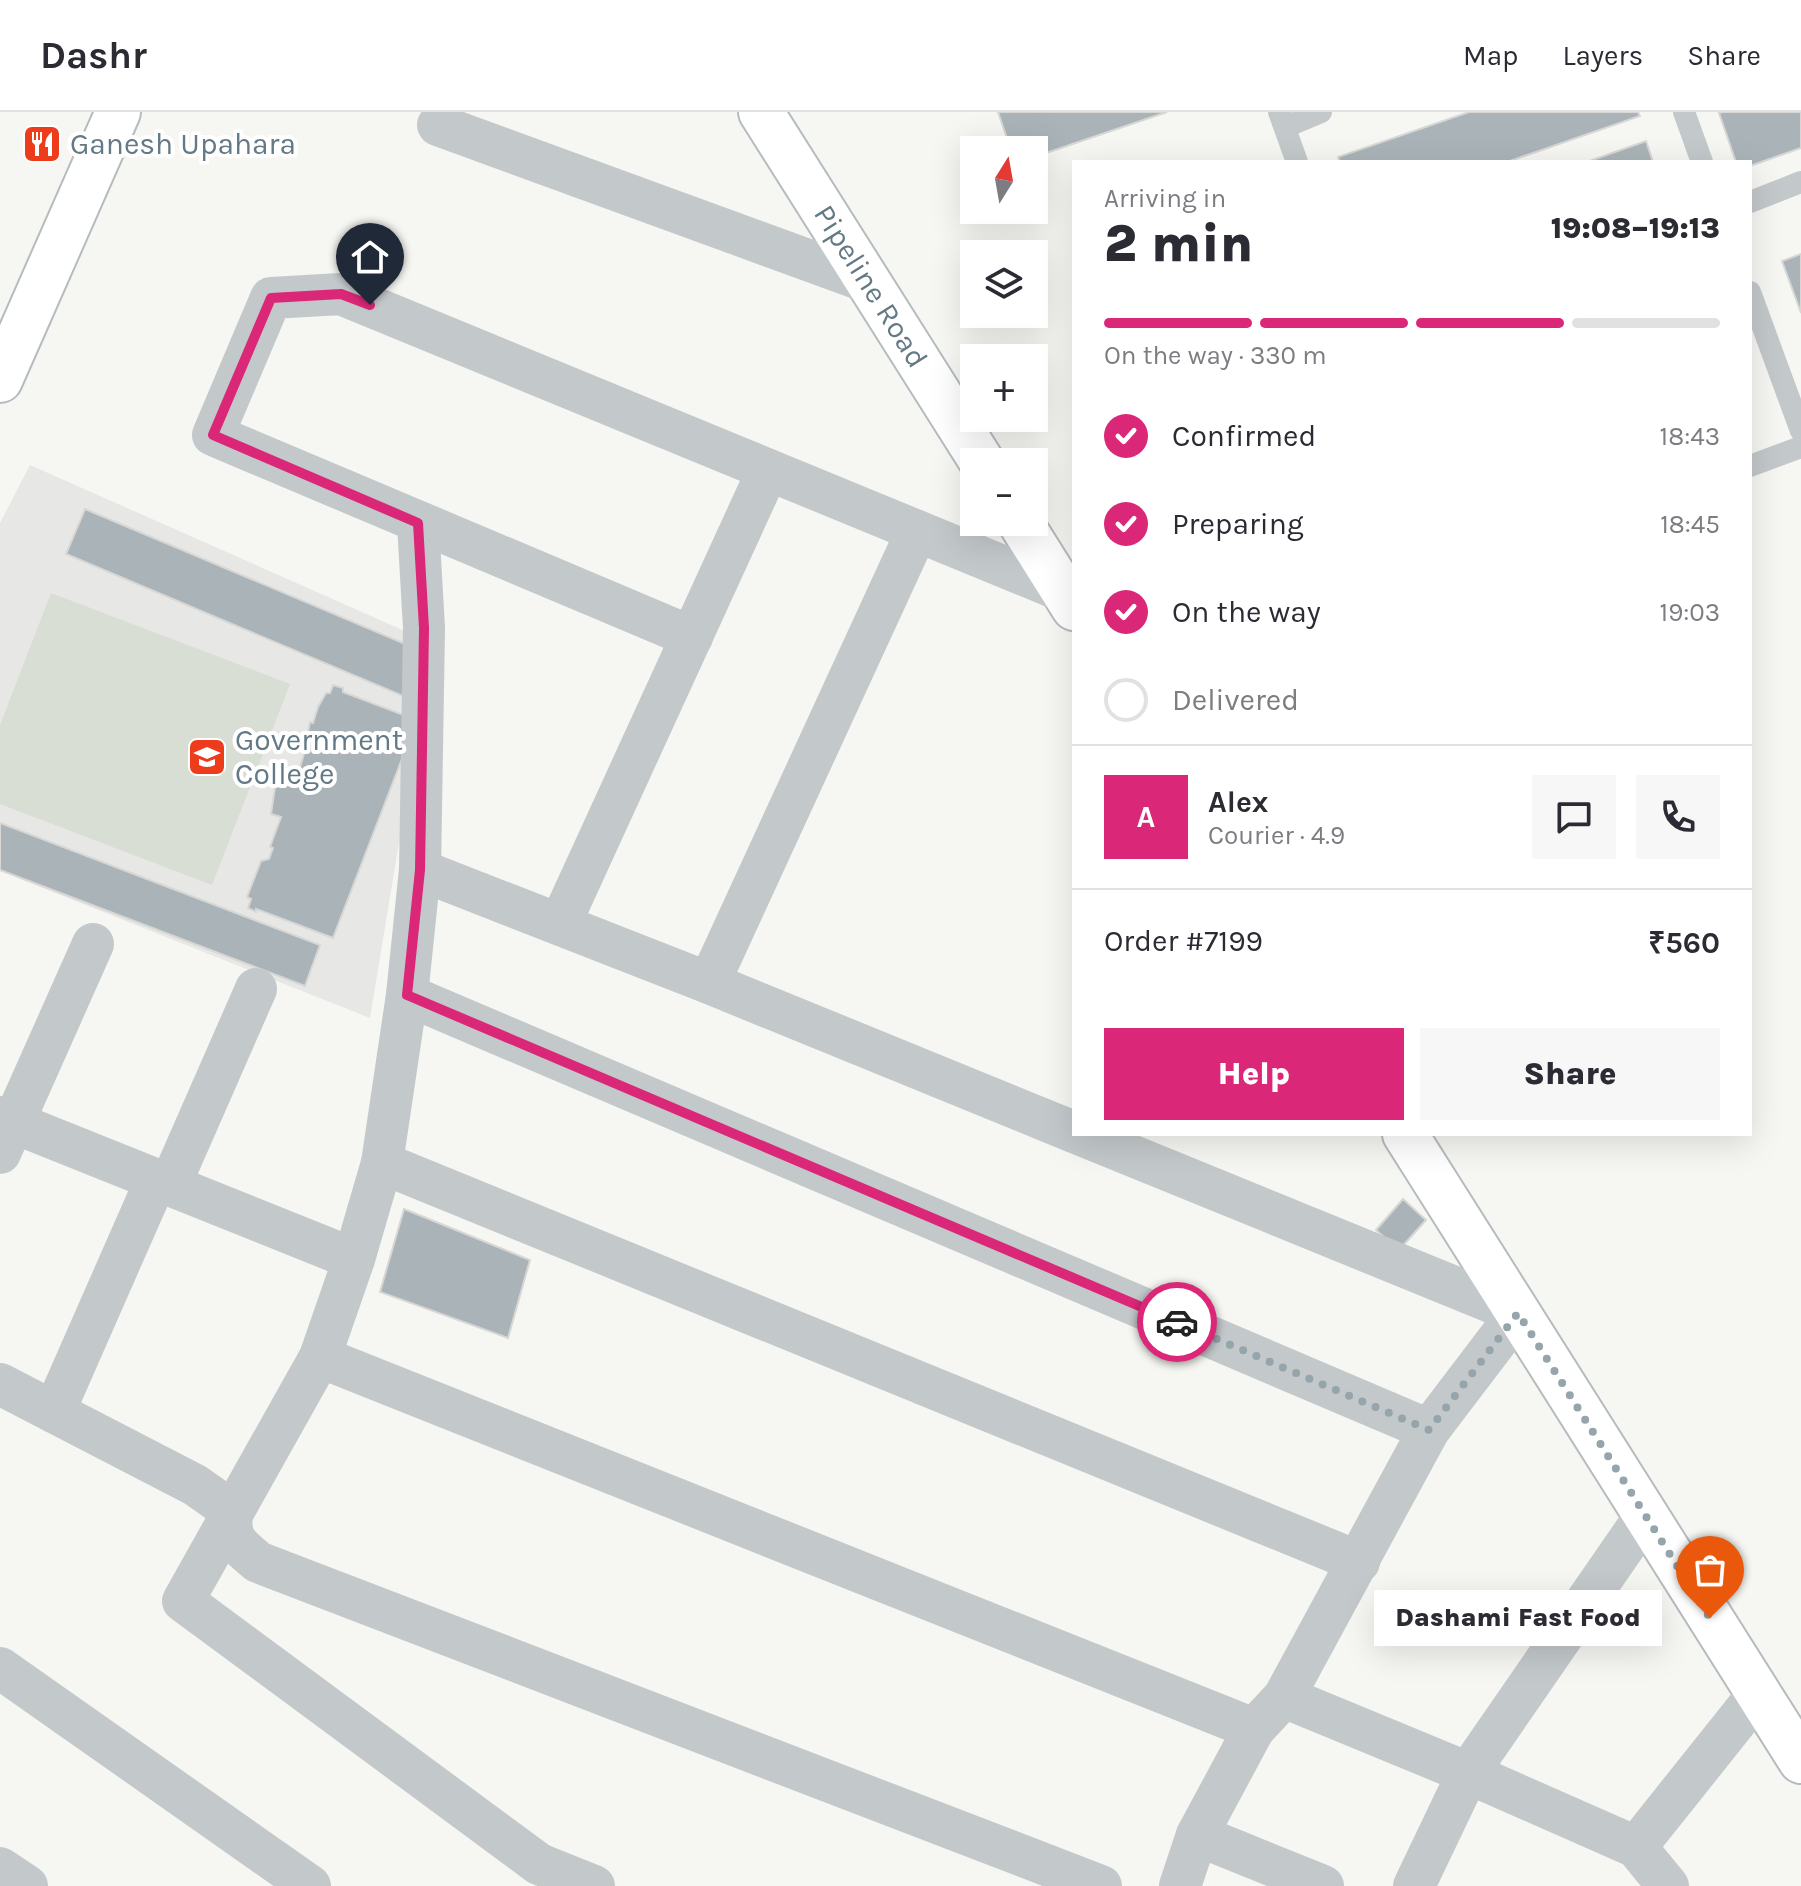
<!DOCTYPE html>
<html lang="en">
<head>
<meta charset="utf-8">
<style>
  body { margin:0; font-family:Karla,sans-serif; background:#f7f7f7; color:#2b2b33; height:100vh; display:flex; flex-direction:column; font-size:30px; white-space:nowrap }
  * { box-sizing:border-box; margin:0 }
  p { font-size:26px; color:#7c7c81 }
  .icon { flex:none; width:44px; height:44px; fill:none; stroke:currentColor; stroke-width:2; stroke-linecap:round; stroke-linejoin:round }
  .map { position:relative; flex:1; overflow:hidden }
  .side { position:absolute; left:1072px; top:48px; width:680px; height:976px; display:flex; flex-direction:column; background:#fff; border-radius:0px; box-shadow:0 8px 32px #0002 }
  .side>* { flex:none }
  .needle { width:52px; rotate:11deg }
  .tools { position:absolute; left:960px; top:24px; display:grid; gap:16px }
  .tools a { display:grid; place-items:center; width:88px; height:88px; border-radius:0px; background:#fff; box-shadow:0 8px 32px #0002; font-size:40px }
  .pin { position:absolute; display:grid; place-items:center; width:68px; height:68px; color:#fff; margin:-82px -34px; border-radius:50% 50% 50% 0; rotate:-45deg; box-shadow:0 0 8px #0007 }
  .pin .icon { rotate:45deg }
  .courier { position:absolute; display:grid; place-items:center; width:80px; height:80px; margin:-40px; border:6px solid #db2777; border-radius:50%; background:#fff; color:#222; box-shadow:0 2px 10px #0007 }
  .bubble { position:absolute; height:56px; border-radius:0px; background:#fff; box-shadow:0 8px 32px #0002; font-size:26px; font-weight:800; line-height:56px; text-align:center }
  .overview em { font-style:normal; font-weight:800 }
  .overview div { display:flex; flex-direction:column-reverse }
  .overview { display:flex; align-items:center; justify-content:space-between; height:136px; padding:0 32px }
  h1 { font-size:52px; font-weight:800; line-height:60px }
  .bar { display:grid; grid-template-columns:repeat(4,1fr); gap:12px 8px; align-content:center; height:96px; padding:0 32px }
  .bar i { height:10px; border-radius:6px; background:#e1e1e2 }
  .bar .current { background:#db2777 }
  .bar p { grid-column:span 4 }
  .line { display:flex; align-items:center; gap:20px; padding:0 32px; border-top:2px solid #e1e1e2 }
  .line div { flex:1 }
  .round { display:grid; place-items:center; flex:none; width:84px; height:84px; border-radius:0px; background:#f7f7f7 }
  ol { padding:0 32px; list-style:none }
  li { display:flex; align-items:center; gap:24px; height:88px }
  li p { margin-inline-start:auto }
  li .icon { padding:8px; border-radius:50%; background:#db2777; color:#fff; stroke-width:4 }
  li:last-child { color:#7c7c81 }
  li i { width:44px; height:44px; border:4px solid #e1e1e2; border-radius:50% }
  .cta { display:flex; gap:16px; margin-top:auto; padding:16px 32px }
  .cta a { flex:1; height:92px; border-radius:0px; background:#db2777; color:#fff; font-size:32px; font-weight:800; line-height:92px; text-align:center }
  .cta a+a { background:#f7f7f7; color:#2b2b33 }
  header { display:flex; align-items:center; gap:48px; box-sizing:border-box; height:112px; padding:0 40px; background:#fff; border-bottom:2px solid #e1e1e2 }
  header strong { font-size:38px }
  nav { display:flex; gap:44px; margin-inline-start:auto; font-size:28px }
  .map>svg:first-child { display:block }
  .built { fill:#e7e7e6 }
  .green { fill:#d8ded3 }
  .building { fill:#aab4b8; stroke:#d7d7d5; stroke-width:2 }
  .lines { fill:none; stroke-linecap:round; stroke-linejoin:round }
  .secondary-casing { stroke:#b5bcbf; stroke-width:48 }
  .lane { stroke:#c3c8ca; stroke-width:22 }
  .street { stroke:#c3c8ca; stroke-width:42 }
  .secondary { stroke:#fff; stroke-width:44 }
  .done { stroke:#96a5ab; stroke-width:8; stroke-dasharray:0 14.4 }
  .route { stroke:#db2777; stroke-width:10 }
  .labels { text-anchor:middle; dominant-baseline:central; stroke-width:8; stroke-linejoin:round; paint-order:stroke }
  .poi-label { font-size:30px; fill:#637985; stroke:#fff; text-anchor:start }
  .street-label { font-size:30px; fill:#637985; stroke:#fff }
</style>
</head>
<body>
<header>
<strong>Dashr</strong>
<nav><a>Map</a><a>Layers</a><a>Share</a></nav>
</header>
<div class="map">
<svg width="1801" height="1774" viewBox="0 0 1801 1774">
  <rect width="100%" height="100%" fill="#f6f6f2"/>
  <path class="built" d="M30,353L432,531L370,906L0,759V411Z"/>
  <path class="green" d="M51,481L290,572L212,773L0,692V613Z"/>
  <g class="building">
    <path d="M998,0H1167L1034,45V38H1011Z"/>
    <path d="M1469,0H1638L1640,4L1507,50H1340L1338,45Z"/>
    <path d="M1723,0H1801V36L1750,54V50H1736L1719,1Z"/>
    <path d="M1646,29L1653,50H1587Z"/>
    <path d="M1801,142V201L1782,149Z"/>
    <path d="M85,397L422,539L403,584L66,442Z"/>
    <path d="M333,573L343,576V580L417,608L333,826L256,797V800L248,796L251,787L247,785L261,749L269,747L273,736L270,735L281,705L271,702L275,675L288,656L299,659L307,631L311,632L313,625L309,624L308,620L310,610L313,611L318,595L326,581H330Z"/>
    <path d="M0,711L320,833L305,874L0,758Z"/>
    <path d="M1403,1087L1426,1108L1399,1138L1376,1118Z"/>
    <path d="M404,1097L530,1148L508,1226L380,1180Z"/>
  </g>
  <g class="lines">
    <defs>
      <g id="secondary">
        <path id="s1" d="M761,0L982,350"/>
        <path d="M0,268L118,0"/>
        <path d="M1020,410L1074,496"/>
        <path d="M1405,1022L1801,1649"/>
      </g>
    </defs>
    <use href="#secondary" class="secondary-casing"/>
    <g class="lane">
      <path d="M1279,0L1297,50"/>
      <path d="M1684,0L1702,50"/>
      <path d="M1285,15L1321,0"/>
      <path d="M1750,90L1801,70"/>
      <path d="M1750,180L1801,319"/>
      <path d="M1750,354L1801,335"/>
    </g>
    <g class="street">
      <path d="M438,13L868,170"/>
      <path d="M418,411L424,516L420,758"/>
      <path d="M692,525L213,323L271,186L341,182L1063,479"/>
      <path d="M560,812L768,358"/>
      <path d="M709,871L917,419"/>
      <path d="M407,883L1429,1318"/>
      <path d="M0,1005L354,1147"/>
      <path d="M1079,1022L1518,1201L1429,1318L1284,1585L1254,1617L1197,1723L1180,1774"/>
      <path d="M0,1041L93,832"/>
      <path d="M382,1051L1359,1450"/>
      <path d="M170,1073L256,877"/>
      <path d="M320,1245L1254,1617"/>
      <path d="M0,1272L54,1300L156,1068"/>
      <path d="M54,1300L195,1373L232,1399"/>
      <path d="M232,1399C229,1428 237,1432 258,1450L1101,1774"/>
      <path d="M0,1556L310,1774"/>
      <path d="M1284,1585L1468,1661L1636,1735L1668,1774"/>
      <path d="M1197,1723L1323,1774"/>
      <path d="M1636,1735L1758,1582"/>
      <path d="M0,1756L27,1774"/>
      <path d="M594,1774L539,1752L183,1489L320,1245L354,1147L382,1051L407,883L420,758L709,871L1074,1020"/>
      <path d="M1414,1774L1468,1661L1646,1403"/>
    </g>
    <use href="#secondary" class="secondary"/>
  </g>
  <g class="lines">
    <path class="done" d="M1177,1210L1429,1318L1518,1201L1710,1506"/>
    <path class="route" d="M370,193L341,182L271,186L213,323L418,411L424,516L420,758L407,883L1177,1210"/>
  </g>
  <defs>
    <symbol id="restaurant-square" viewBox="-11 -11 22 22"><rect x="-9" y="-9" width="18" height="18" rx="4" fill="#ed3c1b" stroke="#fff"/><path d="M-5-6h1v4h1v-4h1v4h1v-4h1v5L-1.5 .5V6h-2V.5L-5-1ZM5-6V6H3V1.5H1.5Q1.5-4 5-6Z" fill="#fff"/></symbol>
    <symbol id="university-square" viewBox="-11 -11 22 22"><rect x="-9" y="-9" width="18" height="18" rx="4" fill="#ed3c1b" stroke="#fff"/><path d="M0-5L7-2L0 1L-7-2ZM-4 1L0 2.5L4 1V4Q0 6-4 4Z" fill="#fff"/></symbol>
  </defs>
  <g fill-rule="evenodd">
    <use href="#restaurant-square" x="20" y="10" width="44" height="44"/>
    <use href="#university-square" x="185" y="623" width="44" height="44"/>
  </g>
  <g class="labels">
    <g class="poi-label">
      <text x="70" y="32">Ganesh Upahara</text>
      <text x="235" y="628">Government<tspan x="235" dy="34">College</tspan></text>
    </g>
    <g class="street-label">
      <text stroke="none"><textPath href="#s1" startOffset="206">Pipeline Road</textPath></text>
    </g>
  </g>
</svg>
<div class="tools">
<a><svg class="needle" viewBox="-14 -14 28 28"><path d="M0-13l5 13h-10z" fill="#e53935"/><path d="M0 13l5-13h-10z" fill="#7c7c81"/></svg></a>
<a><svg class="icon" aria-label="layers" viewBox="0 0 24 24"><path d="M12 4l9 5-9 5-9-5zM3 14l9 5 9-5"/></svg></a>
<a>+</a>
<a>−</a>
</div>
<div class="pin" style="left:1710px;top:1506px;background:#ea580c"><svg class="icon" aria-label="bag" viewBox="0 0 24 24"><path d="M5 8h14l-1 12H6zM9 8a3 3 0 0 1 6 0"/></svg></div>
<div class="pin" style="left:370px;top:193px;background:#1f2937"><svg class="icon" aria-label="home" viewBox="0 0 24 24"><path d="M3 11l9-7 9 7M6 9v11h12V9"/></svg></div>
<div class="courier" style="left:1177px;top:1210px"><svg class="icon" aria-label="car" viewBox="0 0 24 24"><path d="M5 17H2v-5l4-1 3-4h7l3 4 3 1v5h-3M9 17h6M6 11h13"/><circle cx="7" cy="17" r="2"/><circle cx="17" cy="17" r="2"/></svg></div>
<div class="bubble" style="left:1374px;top:1478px;width:288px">Dashami Fast Food</div>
<section class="side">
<div class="overview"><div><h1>2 min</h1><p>Arriving in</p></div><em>19:08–19:13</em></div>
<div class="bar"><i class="current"></i><i class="current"></i><i class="current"></i><i></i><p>On the way · 330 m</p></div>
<ol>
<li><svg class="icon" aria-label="check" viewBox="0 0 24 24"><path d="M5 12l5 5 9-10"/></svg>Confirmed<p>18:43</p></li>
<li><svg class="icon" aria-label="check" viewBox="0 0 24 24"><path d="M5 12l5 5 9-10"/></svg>Preparing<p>18:45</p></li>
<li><svg class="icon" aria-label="check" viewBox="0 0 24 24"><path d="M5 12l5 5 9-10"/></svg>On the way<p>19:03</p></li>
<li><i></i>Delivered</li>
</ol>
<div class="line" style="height:144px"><b class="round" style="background:#db2777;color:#fff">A</b><div><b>Alex</b><p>Courier · 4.9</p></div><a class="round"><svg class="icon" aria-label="chat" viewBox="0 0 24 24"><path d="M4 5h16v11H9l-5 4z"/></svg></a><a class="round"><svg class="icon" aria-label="phone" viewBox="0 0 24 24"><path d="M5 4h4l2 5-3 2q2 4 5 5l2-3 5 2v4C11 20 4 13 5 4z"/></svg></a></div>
<div class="line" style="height:104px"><div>Order #7199</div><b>₹560</b></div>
<div class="cta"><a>Help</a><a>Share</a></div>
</section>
</div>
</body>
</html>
